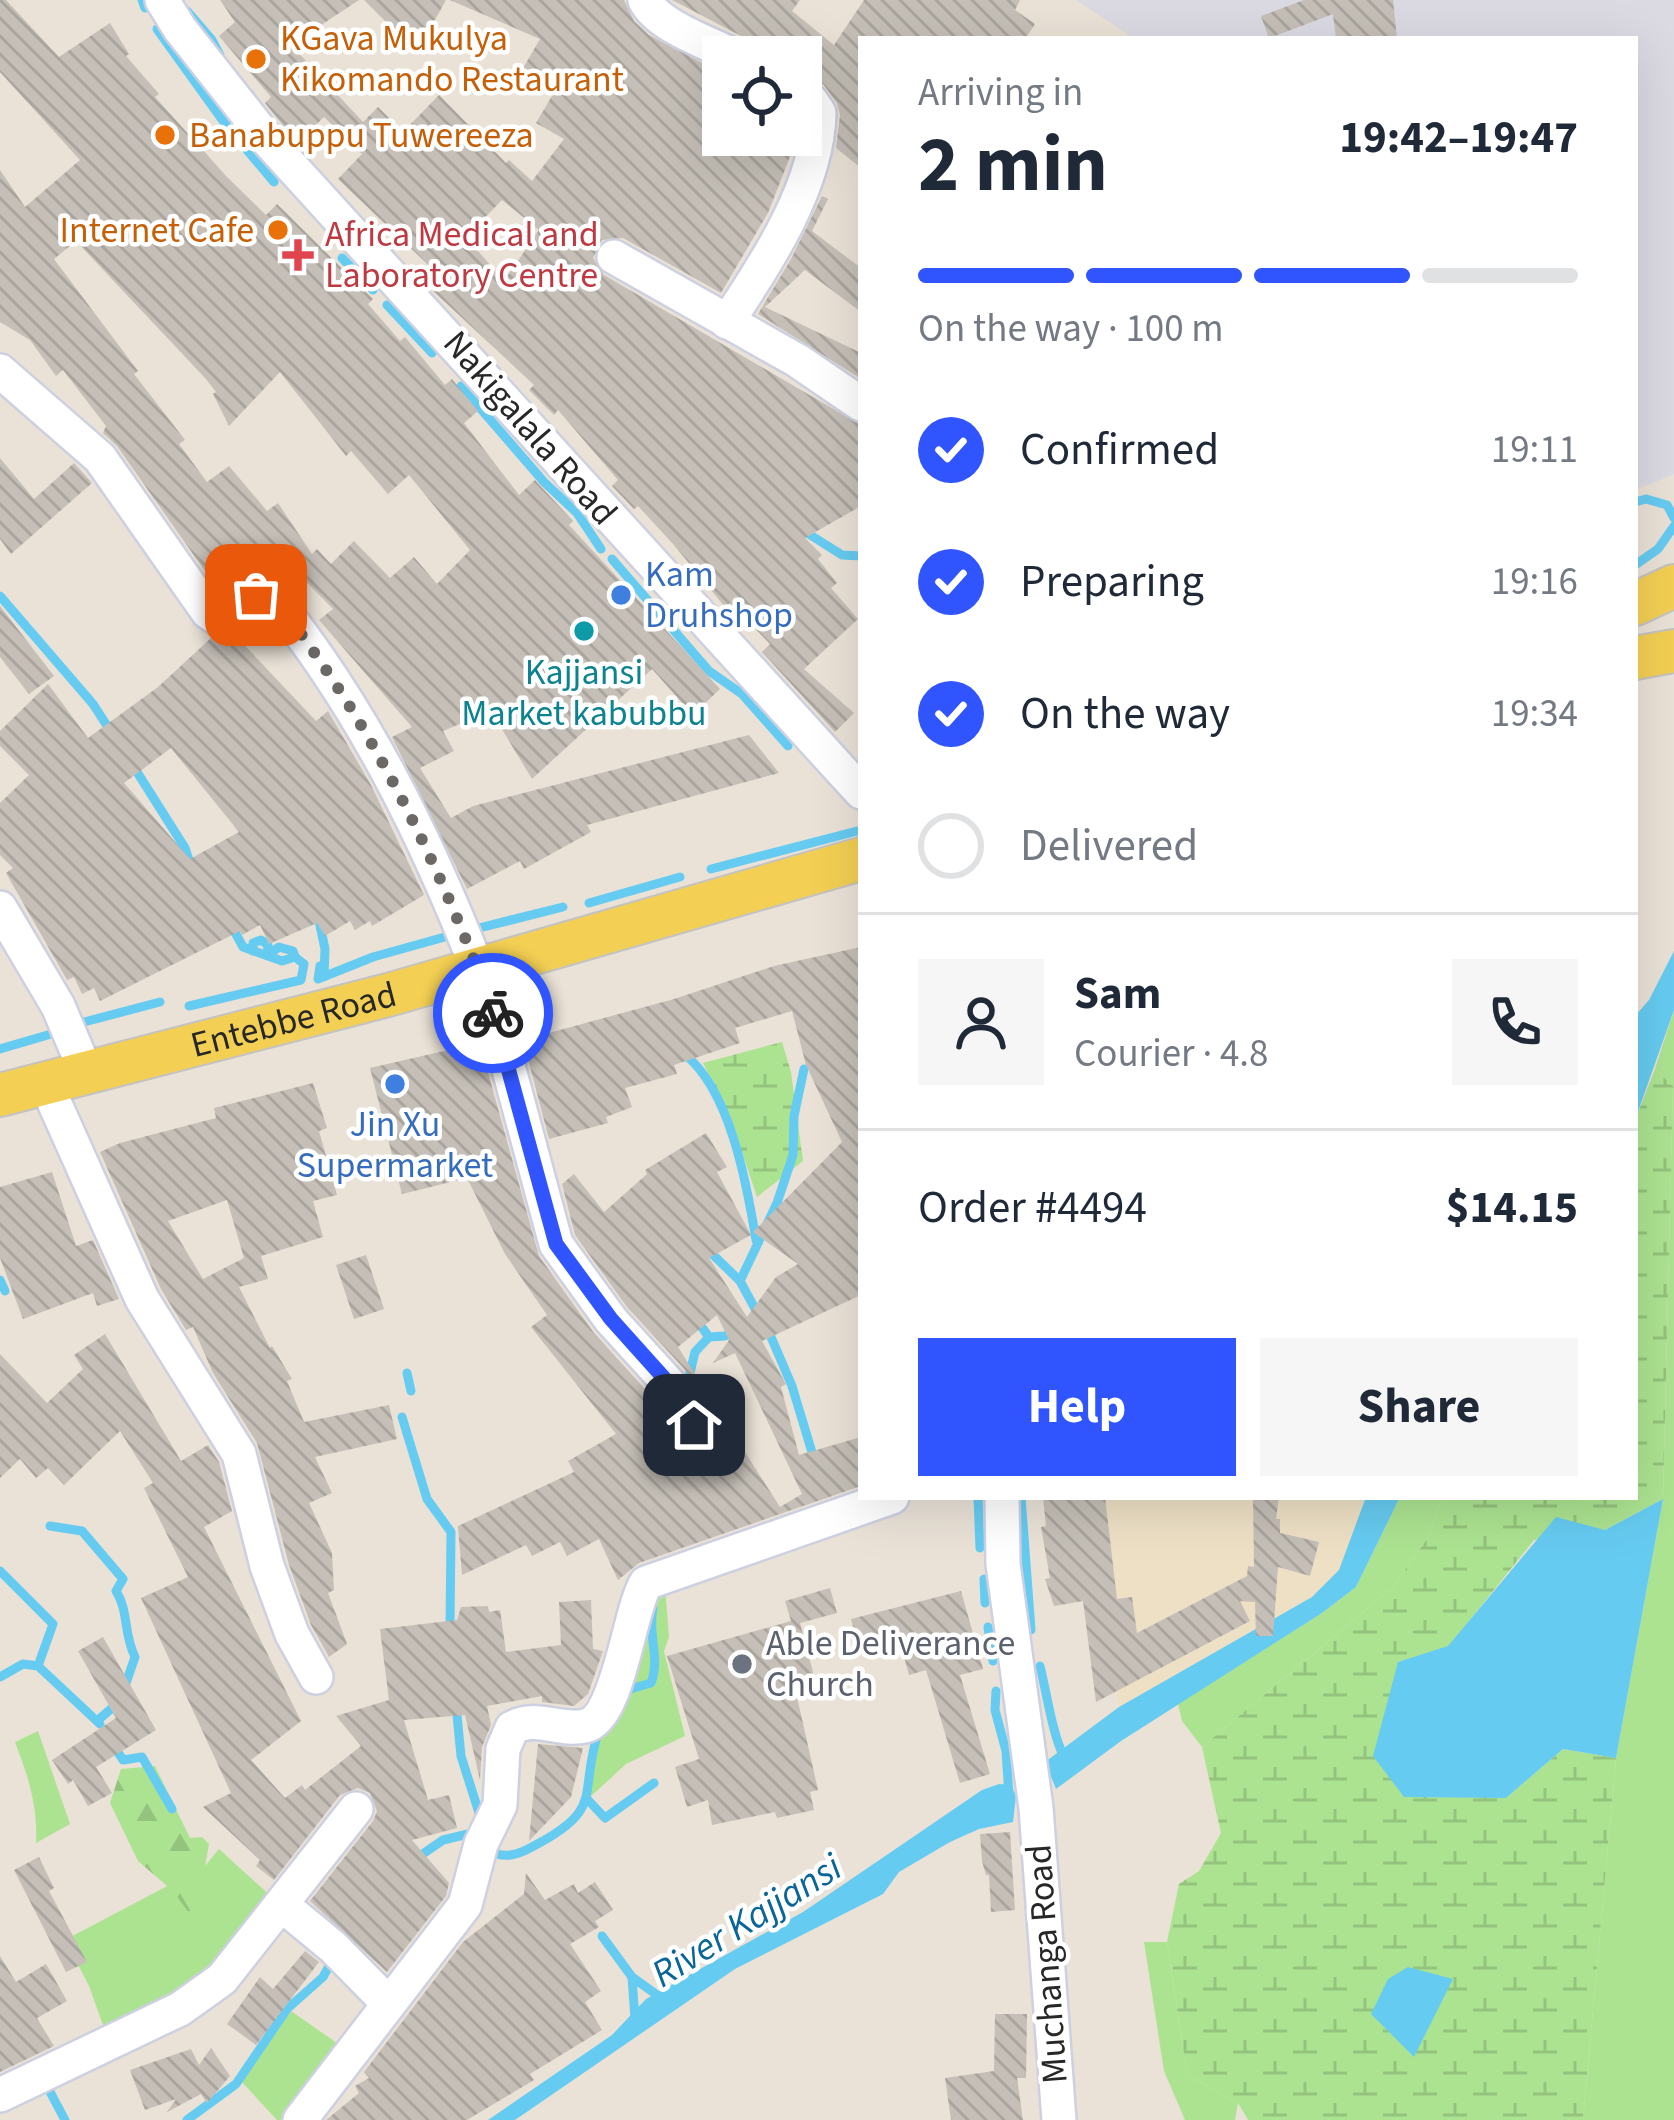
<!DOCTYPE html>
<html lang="en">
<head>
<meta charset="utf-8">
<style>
  body { margin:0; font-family:"Source Sans 3",sans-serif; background:#f6f6f7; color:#1f2937; height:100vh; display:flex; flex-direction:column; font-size:45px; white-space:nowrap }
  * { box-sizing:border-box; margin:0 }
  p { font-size:39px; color:#747a83 }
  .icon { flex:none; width:66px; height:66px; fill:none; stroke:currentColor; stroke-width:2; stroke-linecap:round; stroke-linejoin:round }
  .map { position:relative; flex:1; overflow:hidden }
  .drawer { position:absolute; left:858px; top:36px; width:780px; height:1464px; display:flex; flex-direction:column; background:#fff; border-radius:0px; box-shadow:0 12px 48px #0002 }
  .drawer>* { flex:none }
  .controls { position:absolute; left:702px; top:36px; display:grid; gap:24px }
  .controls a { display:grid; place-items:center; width:120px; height:120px; border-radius:0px; background:#fff; box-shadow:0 12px 48px #0002; font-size:60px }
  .pin { position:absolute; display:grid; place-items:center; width:102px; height:102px; color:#fff; margin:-51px; border-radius:24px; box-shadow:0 6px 18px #0006 }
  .courier { position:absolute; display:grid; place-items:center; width:120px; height:120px; margin:-60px; border:9px solid #3055fe; border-radius:50%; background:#fff; color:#222; box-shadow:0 3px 15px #0007 }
  .headline em { font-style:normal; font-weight:700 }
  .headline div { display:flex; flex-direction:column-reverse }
  .headline { display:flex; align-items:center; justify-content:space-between; height:204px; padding:0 60px }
  h1 { font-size:78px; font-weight:700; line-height:90px }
  .bar { display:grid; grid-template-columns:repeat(4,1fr); gap:18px 12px; align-content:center; height:144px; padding:0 60px }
  .bar i { height:15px; border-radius:9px; background:#e0e1e3 }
  .bar .current { background:#3055fe }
  .bar p { grid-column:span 4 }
  .line { display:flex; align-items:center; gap:30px; padding:0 60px; border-top:3px solid #e0e1e3 }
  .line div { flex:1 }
  .round { display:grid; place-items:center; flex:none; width:126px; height:126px; border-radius:0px; background:#f6f6f7 }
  ol { padding:0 60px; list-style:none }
  li { display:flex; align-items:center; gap:36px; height:132px }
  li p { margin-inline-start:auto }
  li .icon { padding:12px; border-radius:50%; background:#3055fe; color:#fff; stroke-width:4 }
  li:last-child { color:#747a83 }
  li i { width:66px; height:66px; border:6px solid #e0e1e3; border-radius:50% }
  .button { display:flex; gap:24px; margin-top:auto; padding:24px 60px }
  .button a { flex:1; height:138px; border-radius:0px; background:#3055fe; color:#fff; font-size:48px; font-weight:700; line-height:138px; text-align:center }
  .button a+a { background:#f6f6f7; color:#1f2937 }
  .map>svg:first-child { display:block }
  .industrial { fill:#dbd9e2 }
  .education { fill:#ede0c5 }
  .green { fill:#ace391 }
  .forest { fill:url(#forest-firs) }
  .wetland { fill:url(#wetland-marsh); fill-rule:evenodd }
  .water { fill:#66cbf1 }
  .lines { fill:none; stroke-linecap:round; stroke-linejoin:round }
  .stream { stroke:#66cbf1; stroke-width:9 }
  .building { fill:url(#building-back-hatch); fill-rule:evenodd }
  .minor-casing { stroke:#cdd0e1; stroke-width:38 }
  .major-casing { stroke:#c3c3c3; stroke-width:46 }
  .minor { stroke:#fff; stroke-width:33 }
  .major { stroke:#f3cf53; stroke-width:42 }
  .done { stroke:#6b6865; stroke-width:12; stroke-dasharray:0 21.6 }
  .route { stroke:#3055fe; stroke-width:15 }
  .food-dot { fill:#e8710a; stroke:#fff; stroke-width:4.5 }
  .health-dot { fill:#e0444e; stroke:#fff; stroke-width:4.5 }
  .shop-dot { fill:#3f7fe0; stroke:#fff; stroke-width:4.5 }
  .culture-dot { fill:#0f9aa8; stroke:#fff; stroke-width:4.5 }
  .worship-dot { fill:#6b7280; stroke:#fff; stroke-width:4.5 }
  .labels { text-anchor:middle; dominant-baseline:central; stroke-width:9; stroke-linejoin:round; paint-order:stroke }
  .food-label { font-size:36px; fill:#c56008; stroke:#fff; text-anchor:start }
  .health-label { font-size:36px; fill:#be3a42; stroke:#fff; text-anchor:start }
  .street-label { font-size:36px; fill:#272727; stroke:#fff }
  .shop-label { font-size:36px; fill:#366cbe; stroke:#fff; text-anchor:start }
  .culture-label { font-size:36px; fill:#0d838f; stroke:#fff }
  .worship-label { font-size:36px; fill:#5b616d; stroke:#fff; text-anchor:start }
  .water-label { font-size:39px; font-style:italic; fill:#0a6698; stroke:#fff }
</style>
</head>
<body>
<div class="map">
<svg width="1674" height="2120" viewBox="0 0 1674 2120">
  <defs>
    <pattern id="forest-firs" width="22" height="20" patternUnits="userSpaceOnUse" patternTransform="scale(3)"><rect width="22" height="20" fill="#ace391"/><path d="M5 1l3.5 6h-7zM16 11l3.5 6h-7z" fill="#94c37d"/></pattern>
    <pattern id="wetland-marsh" width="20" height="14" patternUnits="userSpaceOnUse" patternTransform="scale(3)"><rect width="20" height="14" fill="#ace391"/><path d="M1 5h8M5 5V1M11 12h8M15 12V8" fill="none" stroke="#94c37d"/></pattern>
    <pattern id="building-back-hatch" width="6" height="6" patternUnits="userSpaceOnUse" patternTransform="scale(3)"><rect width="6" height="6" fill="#c5bfb7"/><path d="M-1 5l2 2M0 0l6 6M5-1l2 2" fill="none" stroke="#a9a49d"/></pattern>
  </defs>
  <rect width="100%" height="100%" fill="#eae2d7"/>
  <path class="industrial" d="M1076,0H1674V474L1635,490V39H1135Z"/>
  <path class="education" d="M1058,1497H1366L1339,1570L1312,1597L1119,1707L1099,1590Z"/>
  <g class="green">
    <path d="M1674,1010V2120H1583L1616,1758L1663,1499L1673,1086L1655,1069Z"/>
    <path d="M1400,1497H1442L1427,1539L1393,1587L1202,1747L1182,1721L1178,1704L1322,1613L1356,1587Z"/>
    <path d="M665,1587L669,1637L664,1651L685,1736L626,1764L588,1799L592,1728L641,1604Z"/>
    <path d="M38,1731L70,1824L36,1843C38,1806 28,1776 15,1742Z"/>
    <path d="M219,1849L274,1899L210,1977L107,2036L89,1986L65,1940L205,1866Z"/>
    <path d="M1144,1942H1167L1187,2075L1238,2103L1235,2120H1185L1164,2071Z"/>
    <path d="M291,2011L344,2048L293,2120H277L240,2080Z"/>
  </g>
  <path class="forest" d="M155,1766L190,1838L202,1837L209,1844L199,1902L189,1913L173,1891L138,1861L110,1803L121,1769Z"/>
  <g class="wetland">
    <path d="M782,1042L791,1072L803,1161L757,1197L731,1119L703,1063Z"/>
    <path d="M1655,1069L1673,1086L1663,1499L1605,1530L1534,1540L1448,1647L1398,1662L1506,1798L1563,1749L1616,1758L1583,2120H1248L1238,2103L1187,2075L1167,1942L1179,1884L1199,1871L1221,1833L1202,1747L1393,1587L1427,1539L1442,1497H1635V1120ZM1452,1979L1414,2056L1372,2014Z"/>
  </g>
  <g class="water">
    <path d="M1674,951V1010L1635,1120V1016L1649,1000Z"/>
    <path d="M1366,1497H1400L1356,1587L1322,1613L1121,1741L1056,1789L1045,1762L1119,1707L1312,1597L1339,1570Z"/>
    <path d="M1663,1499L1616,1758L1563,1749L1506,1798L1404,1797L1373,1756L1398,1662L1448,1646L1556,1517L1605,1530Z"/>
    <path d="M999,1784L1011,1785L1016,1796L1013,1822L979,1829L950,1842L899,1872L883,1894L735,1969L515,2120H488L612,2035L646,1999L803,1912L982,1790Z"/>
    <path d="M1408,1967L1453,1979L1414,2057L1371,2014L1388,1979Z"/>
  </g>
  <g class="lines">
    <g class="stream">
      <path d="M142,0L145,8"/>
      <path d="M187,11L212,40L220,55"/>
      <path d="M157,29L234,136"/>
      <path d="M247,150L274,182"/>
      <path d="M342,258L373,290"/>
      <path d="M387,305L432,353"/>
      <path d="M461,386L544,482L577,513L601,549"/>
      <path d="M1635,502L1646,499L1667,505L1674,518"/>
      <path d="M804,531L842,555L861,556"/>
      <path d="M612,559L709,671L742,694L788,746"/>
      <path d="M1635,565L1658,549L1674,526"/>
      <path d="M0,596L93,704L113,735"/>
      <path d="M132,764L185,848L190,863"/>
      <path d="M711,869L861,830"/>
      <path d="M589,903L680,877"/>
      <path d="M318,916L325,949L324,976"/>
      <path d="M475,929L563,907"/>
      <path d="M253,951V943L261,940L268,945L267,955"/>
      <path d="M268,955L279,947L293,951L295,957"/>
      <path d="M320,966L318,979L373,957L452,935"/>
      <path d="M189,1006L301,980L304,964L295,957L282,961L243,947L231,925"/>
      <path d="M84,1022L160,1002"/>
      <path d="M0,1049L58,1032"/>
      <path d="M684,1054C730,1089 747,1185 756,1240"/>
      <path d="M705,1247L740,1281"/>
      <path d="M0,1280L5,1291"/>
      <path d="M759,1316L740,1281L777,1203L793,1155L794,1116L804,1069"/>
      <path d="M698,1322L709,1337L725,1336L737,1328"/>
      <path d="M768,1330L792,1386L814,1459"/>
      <path d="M407,1373L411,1391"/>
      <path d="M676,1385L689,1377L695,1352L709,1337"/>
      <path d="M402,1417L427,1499L451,1532L450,1628"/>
      <path d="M978,1497L980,1548"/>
      <path d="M1021,1497L1031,1630"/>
      <path d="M50,1526L82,1531L123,1579L116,1591C129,1611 123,1633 135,1657L125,1686"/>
      <path d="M0,1571L53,1624L38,1666"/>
      <path d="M984,1579L985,1603"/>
      <path d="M988,1627L993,1661"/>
      <path d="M1040,1666C1047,1694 1052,1733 1064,1757"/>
      <path d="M0,1677L23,1664L38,1666L100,1724"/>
      <path d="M996,1691L995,1710L1006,1751L1009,1796"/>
      <path d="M620,1692L651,1683C661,1657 647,1634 653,1608"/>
      <path d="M456,1705L461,1756L480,1816"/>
      <path d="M97,1721L119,1702"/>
      <path d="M112,1743L123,1760L142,1757L172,1809"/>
      <path d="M587,1799L605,1818L654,1783"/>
      <path d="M487,1849C502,1859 515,1856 530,1848C609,1808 576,1795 600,1727"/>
      <path d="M414,1860L443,1840L468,1834L473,1839"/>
      <path d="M602,1936L632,1977L664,2000"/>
      <path d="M632,1977L635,2019"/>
      <path d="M55,2084L48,2088L65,2120"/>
      <path d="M187,2120L236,2084L287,2009L323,1977L334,1957"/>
    </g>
  </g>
  <g class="building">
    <path d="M0,0H6L59,57L110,23L129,54L126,56L159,94L155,97L227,177L266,215L277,204L373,299L368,304L400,341L405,337L445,385L452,379L478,411L464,423L519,495L535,480L573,521L569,525L720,689L693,715L652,669L532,779L491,711L443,731L454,751L420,768L451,818L473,806L749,735L779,773L587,825L591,832L524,869L520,861L467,889L392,737L412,727L319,620L333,609L284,559L272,566L254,544L243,552L249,563L214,584L117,446L103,433L106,426L63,370L56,376L30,340L0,322V170L25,207L80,160L0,72ZM76,241L206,379L216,392L213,394L229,426L280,372L346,456L351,451L388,494L409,475L470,550L437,584L414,557L390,578L354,541L331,564L317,549L312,554L278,503L267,511L229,466L207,482L179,444L185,440L134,374L138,371L54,259Z"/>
    <path d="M220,0H359L291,45L363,122L378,107L403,132L439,95L506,163L509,160L532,181L564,139L536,123L556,89L522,70L540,39L450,0H624L634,21L649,35L723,74V135H765L793,149L768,213L721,293L623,238L602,240L593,258L604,275L861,425V506L805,538L822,555L818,559L837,583L831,588L858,619L804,669L854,713L835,732L762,652L770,644L730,603L725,607L673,544L638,506L634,509L612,486L618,480L558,410L554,415L529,390L534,385L430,288L441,277L338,179L362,154L324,117L298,142L285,128L265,103L271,97L219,36L235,22ZM502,200L539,230L504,281L466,237Z"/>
    <path d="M364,0H446L421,45L394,30Z"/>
    <path d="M672,0H800L792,11L834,45L864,0H1020L1015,10L1035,24L1025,39H861V168L836,148L840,115L837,103L823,84L801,74V57H757L754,46L745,38Z"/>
    <path d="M1304,0H1393L1397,39H1336L1333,14L1269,38L1261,16Z"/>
    <path d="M822,196L828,199L812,231L861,268V312L805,270L765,307L861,353V379L758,314L791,259Z"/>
    <path d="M0,458L34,499L74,463L92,483L11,554L0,539Z"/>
    <path d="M0,606L54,676L29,694L0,657Z"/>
    <path d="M234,634L316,721L328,711L371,785L424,895L372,926L370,921L355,930L350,921L325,936L317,923L269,944L260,925L242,935L240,931L100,1001L94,988L82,994L74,977L67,980L6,873L13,868L0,855V803L29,775L0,746V731L48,684L88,738L158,687L211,638ZM171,748L239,832L190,859L124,783Z"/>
    <path d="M861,947V1295L762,1341L786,1384L781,1387L799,1455L861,1437V1486L639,1563L618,1580L599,1539L567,1556L560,1542L532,1556L526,1545L462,1575L458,1526L574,1472L568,1461L616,1434L531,1327L547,1315L505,1254L467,1178L402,1194L370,1068L466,1046L468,1055L482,1051L539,1256L594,1333L655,1400L678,1437L697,1446L714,1434L713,1414L688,1373L627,1307L575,1235L562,1184L574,1174L604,1212L647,1174L645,1170L706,1133L727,1167L717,1172L751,1235L709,1258L747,1317L776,1277L798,1264L753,1232L842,1142L806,1065L792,1011L735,1028L740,1043L674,1065L677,1074L625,1088L632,1107L606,1117L608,1123L549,1139L523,1040L674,999L774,966ZM717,1315L729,1340L713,1363L735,1353L802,1494L780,1507L678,1347Z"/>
    <path d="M313,1083L327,1128L319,1131L337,1195L313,1201L323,1237L261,1256L268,1279L239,1287L270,1348L272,1346L292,1379L287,1381L304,1422L389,1405L397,1439L315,1457L332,1493L309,1503L332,1553L334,1590L328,1593L347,1644L329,1657L311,1625L289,1565L257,1443L213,1373L193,1327L186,1330L161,1289L100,1152L120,1143L216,1118L214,1108ZM227,1200L244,1258L203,1279L168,1221Z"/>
    <path d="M52,1172L76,1246L93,1240L119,1299L97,1306L93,1293L23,1319L0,1258V1187Z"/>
    <path d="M366,1255L384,1309L354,1319L336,1265Z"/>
    <path d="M105,1334L181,1461L208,1445L219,1462L232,1511L204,1527L301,1721L251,1760L285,1798L302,1785L305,1790L361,1746L336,1716L389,1700L380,1629L457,1620L461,1607L488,1606L489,1612L500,1610L506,1652L561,1645L559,1602L591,1600L593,1649L603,1651L588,1694L574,1706L542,1702V1696L487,1706L491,1725L482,1747L480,1780L465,1715L404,1720L428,1800L449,1795L457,1828L412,1840L449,1883L446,1896L387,1972L310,1901L373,1821L377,1811L370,1793L358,1788L340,1795L274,1880L256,1866L260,1860L203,1807L231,1793L141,1598L188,1577L144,1488L153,1483L120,1431L64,1485L48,1468L36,1478L20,1459L0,1478V1354L47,1403L83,1369L74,1355Z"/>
    <path d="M1043,1497H1105L1117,1599L1132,1597L1137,1633L1247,1576L1248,1566L1254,1567L1253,1497H1279L1276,1519H1280V1533L1319,1542L1310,1576L1278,1567L1273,1636H1256L1255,1602L1240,1601L1250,1621L1096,1702L1083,1601L1054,1606L1045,1579L1050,1578L1041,1527L1046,1526Z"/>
    <path d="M830,1588L837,1613L800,1623L818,1691L797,1697L818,1790L810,1792L814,1810L777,1818L775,1812L712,1825L708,1800L687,1807L675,1767L699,1759L667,1656L791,1621L785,1601Z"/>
    <path d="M961,1591L983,1669L960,1675L990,1774L960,1783L926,1670L909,1675L897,1631L857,1641L851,1619Z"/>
    <path d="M103,1637L156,1730L96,1767L112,1793L88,1806L73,1780L68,1784L52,1760L116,1718L78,1651Z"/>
    <path d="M538,1744L583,1748L571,1797L529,1841Z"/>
    <path d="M1010,1832L1015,1910L991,1912L989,1875H986L982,1861L980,1834Z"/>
    <path d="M39,1857L54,1888L49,1891L87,1962L66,1972L14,1870Z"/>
    <path d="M526,1873L545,1900L574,1884L578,1893L595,1882L613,1910L595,1921L599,1927L570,1944L601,1991L585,2002L602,2030L530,2074L534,2080L467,2120H326L359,2093L355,2086L369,2078L364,2072L463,1942L524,1894Z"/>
    <path d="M305,1951L319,1962L256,2045L227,2024L260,1977L273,1989Z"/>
    <path d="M0,1956L16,1982L46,1964L67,2001L37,2018L54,2046L0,2072Z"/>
    <path d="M995,2014H1027L1026,2078H1017L1023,2120H951L945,2078L994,2071Z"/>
    <path d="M211,2048L230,2076L207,2103L201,2094L167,2112L176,2099L145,2110L130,2070L191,2049L199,2065Z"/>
  </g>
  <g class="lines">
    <defs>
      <g id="minor">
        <path d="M162,0L180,29L270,143L861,792"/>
        <path d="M645,0C657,26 710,43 736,57"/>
        <path d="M614,257L798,361L861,404"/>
        <path d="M727,322C766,264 818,185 819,113L811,101L801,95"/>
        <path d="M0,371L100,458L208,612L217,618C238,612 249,591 272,596C363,709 425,835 478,970"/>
        <path d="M0,908L58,1006L86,1072"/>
        <path d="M482,969L556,1244L611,1320L672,1387L695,1425"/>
        <path d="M46,1084L142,1299L239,1454L267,1566L292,1634L316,1677"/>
        <path d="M1002,1497L1003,1564L1036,1808L1059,2120"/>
        <path d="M282,1905L333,1947L389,2004"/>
        <path d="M0,2095L180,2009L222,1979L356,1809"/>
        <path d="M300,2120L465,1905L481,1844L500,1805L503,1749L512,1728C537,1714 559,1732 585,1726C619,1719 629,1610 646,1583L892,1497"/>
      </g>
      <g id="major">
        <path d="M1635,604L1674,586"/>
        <path d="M1635,658L1674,651"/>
        <path id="s1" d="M0,1095L388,995L861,859"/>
      </g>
    </defs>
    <use href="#minor" class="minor-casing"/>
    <use href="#major" class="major-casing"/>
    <use href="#minor" class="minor"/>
    <use href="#major" class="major"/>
  </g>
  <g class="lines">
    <path class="done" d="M256,595L272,596C363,710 425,835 478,970L482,969L493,1013"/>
    <path class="route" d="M493,1013L556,1244L611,1319L672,1387L694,1425"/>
  </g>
  <g class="food-dot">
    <circle cx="256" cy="59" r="12"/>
    <circle cx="165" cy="135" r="12"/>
    <circle cx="278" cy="230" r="12"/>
  </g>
  <path class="health-dot" d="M292 237h12v12h12v12h-12v12h-12v-12h-12v-12h12z"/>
  <g class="shop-dot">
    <circle cx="621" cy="595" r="12"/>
    <circle cx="395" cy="1084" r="12"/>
  </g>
  <circle class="culture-dot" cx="584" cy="631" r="12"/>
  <circle class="worship-dot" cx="742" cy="1664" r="12"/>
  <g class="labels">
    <g class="food-label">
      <text x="280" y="38">KGava Mukulya<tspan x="280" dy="41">Kikomando Restaurant</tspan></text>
      <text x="189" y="135">Banabuppu Tuwereeza</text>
      <text x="254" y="230" text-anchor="end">Internet Cafe</text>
    </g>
    <g class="health-label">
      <text x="325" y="234">Africa Medical and<tspan x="325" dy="41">Laboratory Centre</tspan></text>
    </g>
    <g class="street-label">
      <text transform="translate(530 428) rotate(49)">Nakigalala Road</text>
      <text stroke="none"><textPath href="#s1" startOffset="303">Entebbe Road</textPath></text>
      <text transform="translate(1047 1964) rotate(-94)">Muchanga Road</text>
    </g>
    <g class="shop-label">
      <text x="645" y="574">Kam<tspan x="645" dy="41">Druhshop</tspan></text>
      <text x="395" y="1124" text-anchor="middle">Jin Xu<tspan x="395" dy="41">Supermarket</tspan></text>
    </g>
    <g class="culture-label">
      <text x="584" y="672">Kajjansi<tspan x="584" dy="41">Market kabubbu</tspan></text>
    </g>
    <g class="worship-label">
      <text x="766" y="1643">Able Deliverance<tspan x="766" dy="41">Church</tspan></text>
    </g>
    <g class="water-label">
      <text transform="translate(747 1921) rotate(-32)">River Kajjansi</text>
    </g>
  </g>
</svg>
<div class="controls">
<a><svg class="icon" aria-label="locate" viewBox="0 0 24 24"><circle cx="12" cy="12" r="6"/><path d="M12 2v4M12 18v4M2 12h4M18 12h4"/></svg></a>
</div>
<div class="pin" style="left:256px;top:595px;background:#ea580c"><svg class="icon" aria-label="bag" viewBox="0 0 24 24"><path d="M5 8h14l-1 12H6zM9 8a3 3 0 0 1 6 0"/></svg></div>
<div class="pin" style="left:694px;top:1425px;background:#1f2937"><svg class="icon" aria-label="home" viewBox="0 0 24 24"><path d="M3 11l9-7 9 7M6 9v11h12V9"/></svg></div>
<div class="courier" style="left:493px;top:1013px"><svg class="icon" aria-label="bike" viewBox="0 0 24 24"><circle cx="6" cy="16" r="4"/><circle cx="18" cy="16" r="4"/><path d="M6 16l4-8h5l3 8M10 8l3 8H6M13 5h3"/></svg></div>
<section class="drawer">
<div class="headline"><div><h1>2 min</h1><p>Arriving in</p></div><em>19:42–19:47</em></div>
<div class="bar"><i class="current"></i><i class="current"></i><i class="current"></i><i></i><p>On the way · 100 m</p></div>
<ol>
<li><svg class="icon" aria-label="check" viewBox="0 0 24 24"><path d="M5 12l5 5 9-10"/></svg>Confirmed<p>19:11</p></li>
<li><svg class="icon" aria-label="check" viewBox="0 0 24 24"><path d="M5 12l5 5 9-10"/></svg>Preparing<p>19:16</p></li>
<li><svg class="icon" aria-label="check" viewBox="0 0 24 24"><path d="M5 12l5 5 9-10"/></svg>On the way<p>19:34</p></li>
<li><i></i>Delivered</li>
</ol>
<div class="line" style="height:216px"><a class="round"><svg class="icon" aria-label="person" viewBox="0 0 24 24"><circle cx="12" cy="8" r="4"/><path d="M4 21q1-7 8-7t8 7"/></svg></a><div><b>Sam</b><p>Courier · 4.8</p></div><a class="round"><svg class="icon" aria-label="phone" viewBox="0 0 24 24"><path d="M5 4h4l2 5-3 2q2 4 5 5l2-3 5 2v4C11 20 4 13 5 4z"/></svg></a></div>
<div class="line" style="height:156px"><div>Order #4494</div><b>$14.15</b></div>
<div class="button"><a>Help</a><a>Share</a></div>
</section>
</div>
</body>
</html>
